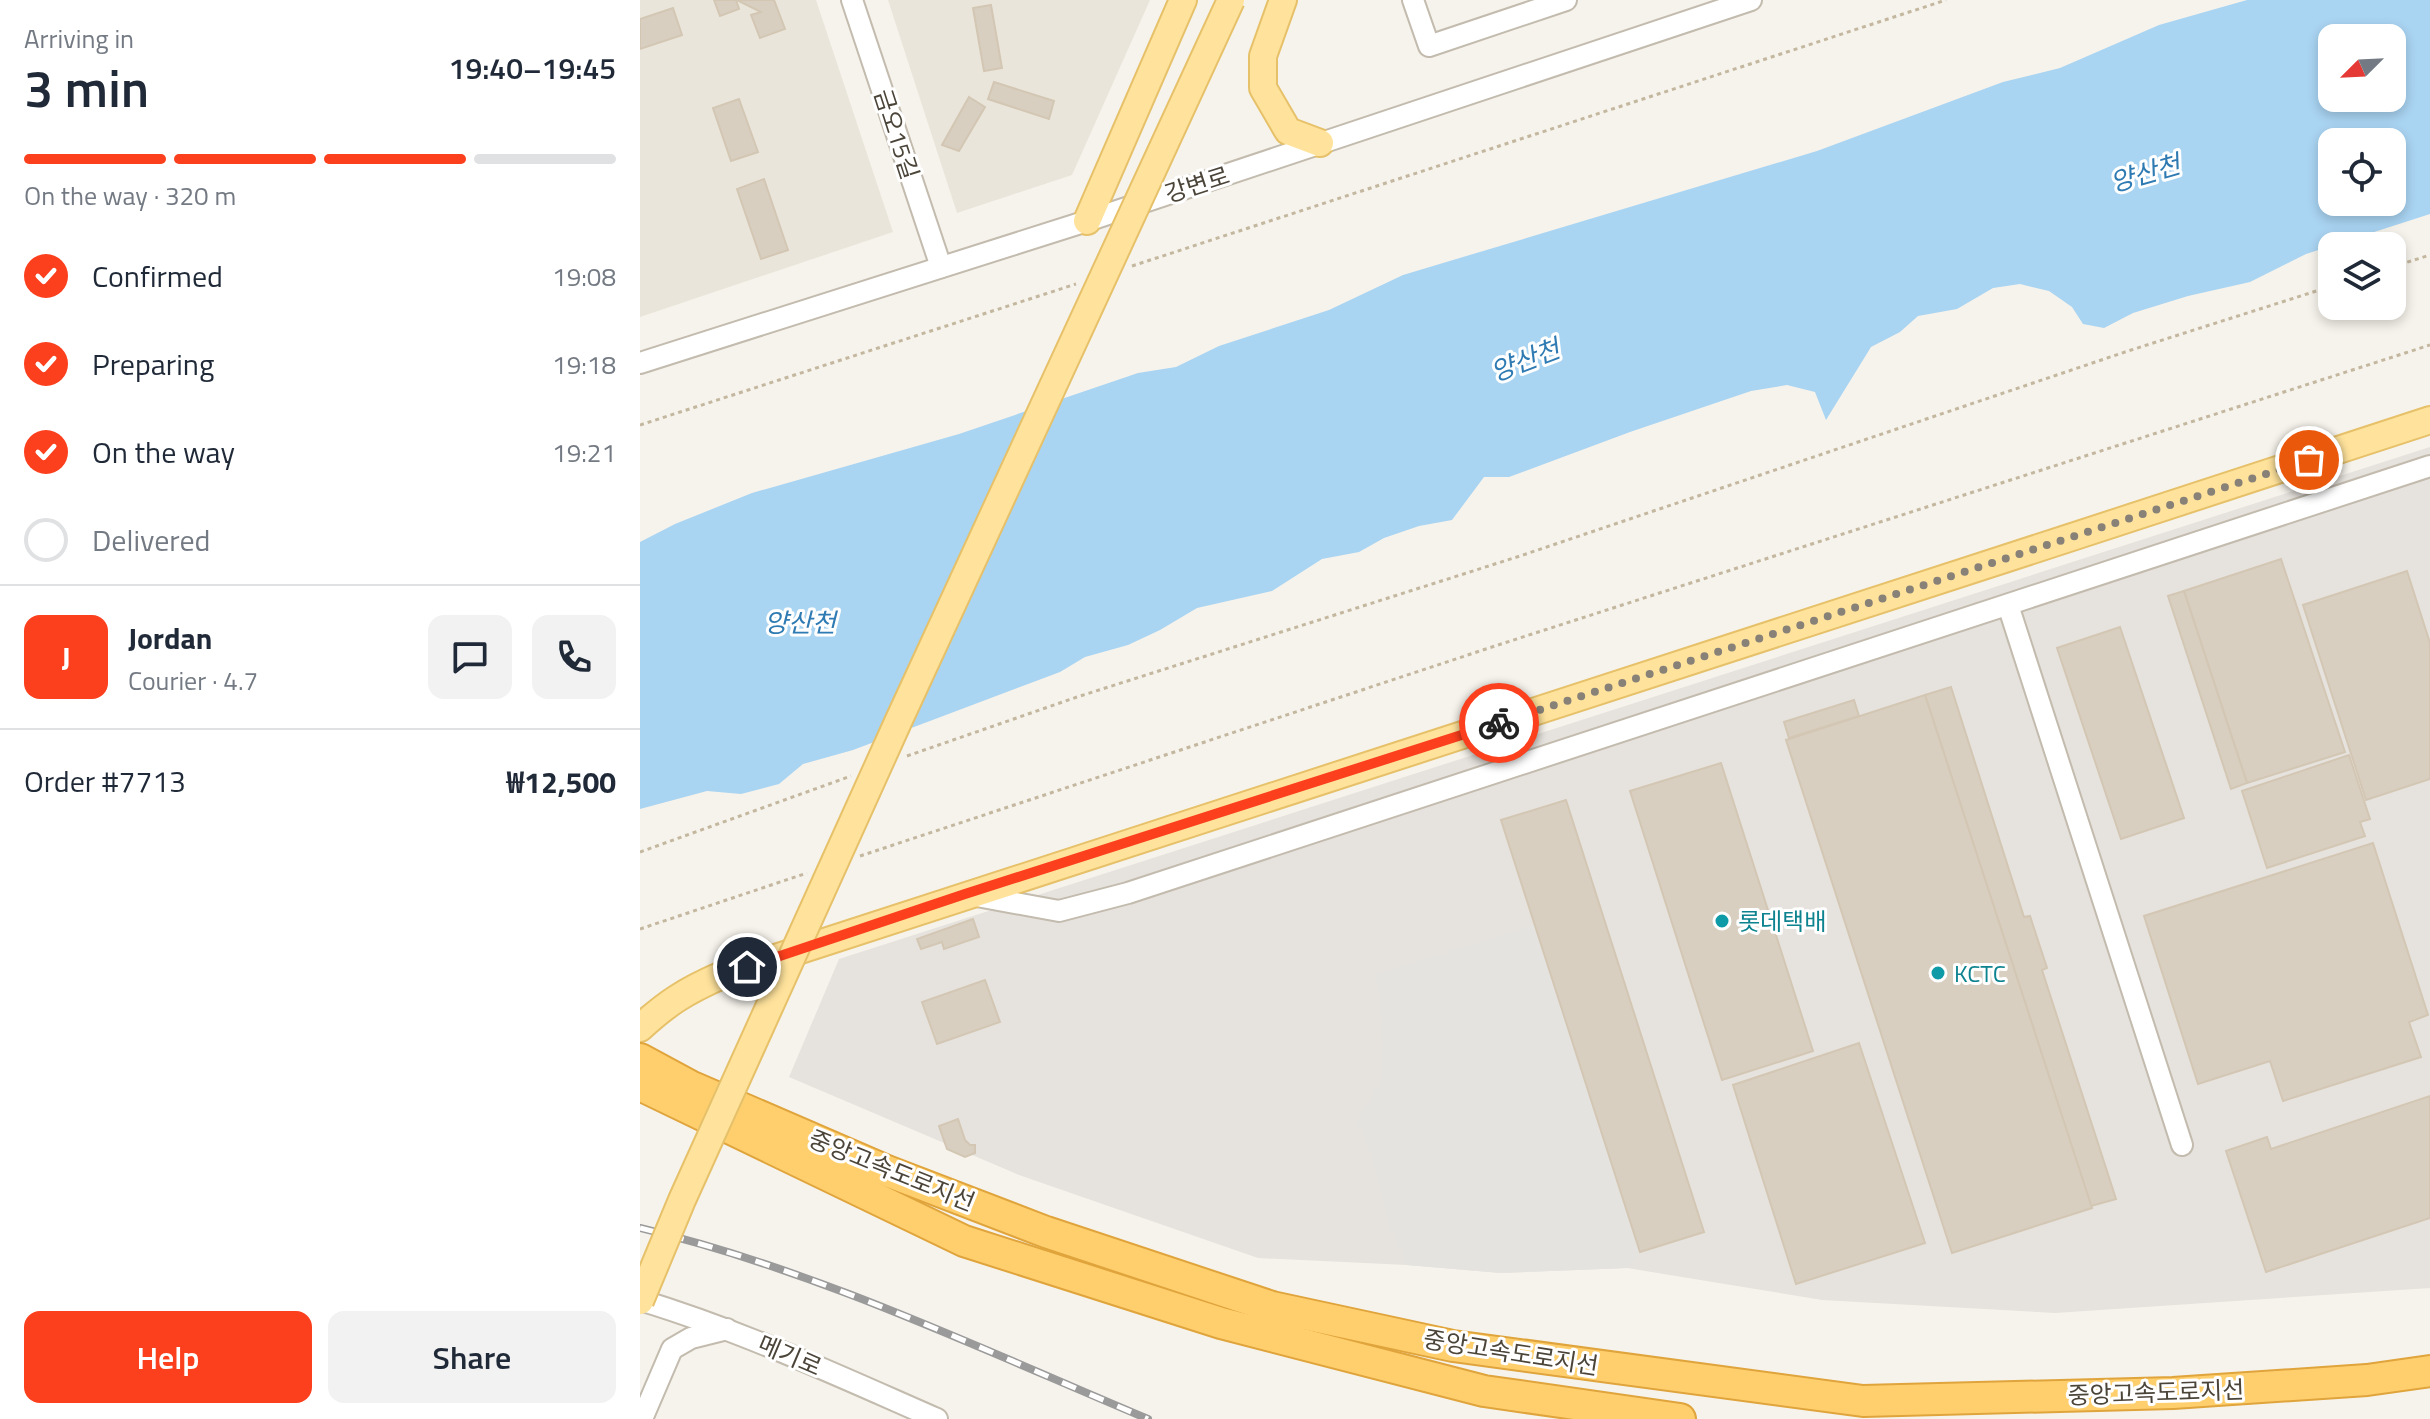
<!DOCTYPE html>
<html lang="en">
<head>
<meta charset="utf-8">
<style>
  body { margin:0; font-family:"Titillium Web","Noto Sans KR",sans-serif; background:#f2f2f3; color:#1f2937; height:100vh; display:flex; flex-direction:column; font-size:30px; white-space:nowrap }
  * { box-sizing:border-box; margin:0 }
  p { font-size:26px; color:#747a83 }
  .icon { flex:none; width:44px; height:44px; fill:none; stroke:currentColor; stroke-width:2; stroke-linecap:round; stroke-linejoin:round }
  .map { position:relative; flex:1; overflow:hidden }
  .panel { display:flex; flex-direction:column; background:#fff; width:640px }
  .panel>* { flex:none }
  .needle { width:52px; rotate:246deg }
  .buttons { position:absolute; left:1678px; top:24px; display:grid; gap:16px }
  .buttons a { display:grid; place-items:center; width:88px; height:88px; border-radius:16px; background:#fff; box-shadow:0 4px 12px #0003; font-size:40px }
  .pin { position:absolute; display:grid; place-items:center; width:68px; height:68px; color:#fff; margin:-34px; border:4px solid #fff; border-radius:50%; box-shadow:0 2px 8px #0007 }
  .courier { position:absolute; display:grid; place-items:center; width:80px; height:80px; margin:-40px; border:6px solid #fc3f1d; border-radius:50%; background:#fff; color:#222; box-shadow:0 2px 10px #0007 }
  .summary em { font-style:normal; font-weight:600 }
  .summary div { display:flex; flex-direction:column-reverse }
  .summary { display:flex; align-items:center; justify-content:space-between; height:136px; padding:0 24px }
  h1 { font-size:52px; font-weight:600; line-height:60px }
  .bar { display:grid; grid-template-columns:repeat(4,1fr); gap:12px 8px; align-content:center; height:96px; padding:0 24px }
  .bar i { height:10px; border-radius:6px; background:#e0e1e3 }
  .bar .on { background:#fc3f1d }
  .bar p { grid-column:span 4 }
  .line { display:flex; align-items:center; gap:20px; padding:0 24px; border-top:2px solid #e0e1e3 }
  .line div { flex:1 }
  .round { display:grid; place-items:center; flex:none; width:84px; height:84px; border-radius:16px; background:#f2f2f3 }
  ol { padding:0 24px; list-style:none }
  li { display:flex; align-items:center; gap:24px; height:88px }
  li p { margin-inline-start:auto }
  li .icon { padding:8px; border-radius:50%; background:#fc3f1d; color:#fff; stroke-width:4 }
  li:last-child { color:#747a83 }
  li i { width:44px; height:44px; border:4px solid #e0e1e3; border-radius:50% }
  .action { display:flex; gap:16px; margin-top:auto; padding:16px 24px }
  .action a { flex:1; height:92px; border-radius:16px; background:#fc3f1d; color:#fff; font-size:32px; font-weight:600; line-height:92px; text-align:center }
  .action a+a { background:#f2f2f3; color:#1f2937 }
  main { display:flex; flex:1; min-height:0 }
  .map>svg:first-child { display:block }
  .residential { fill:#eae5da }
  .industrial { fill:#e6e2dd }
  .parking { fill:#e5e3e0 }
  .water { fill:#a9d4f2; fill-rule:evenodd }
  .building { fill:#d8cfc1; stroke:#d3c7b4; stroke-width:2 }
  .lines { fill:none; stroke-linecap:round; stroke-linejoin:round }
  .minor-casing { stroke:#c2bbae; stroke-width:24 }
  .major-casing { stroke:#e6c16a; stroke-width:30 }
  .highway-casing { stroke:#e0a43c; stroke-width:34 }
  .path { stroke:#c4b79f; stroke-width:3; stroke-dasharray:4 4; stroke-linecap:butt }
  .minor { stroke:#fff; stroke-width:20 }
  .major { stroke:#ffe39c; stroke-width:26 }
  .highway { stroke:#ffcf6e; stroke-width:30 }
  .rail-casing { stroke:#9a9a9a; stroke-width:8 }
  .rail { stroke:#fff; stroke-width:5; stroke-dasharray:15; stroke-linecap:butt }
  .major-bridge-casing { stroke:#e6c16a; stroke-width:30; stroke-linecap:butt }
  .major-bridge { stroke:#ffe39c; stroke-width:26 }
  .done { stroke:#878178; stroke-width:8; stroke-dasharray:0 14.4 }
  .route { stroke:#fc3f1d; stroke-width:10 }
  .culture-dot { fill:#0f9aa8; stroke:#fff; stroke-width:3 }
  .labels { text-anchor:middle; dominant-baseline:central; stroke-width:6; stroke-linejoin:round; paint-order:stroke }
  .street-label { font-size:24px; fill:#4b4439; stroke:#fff }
  .culture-label { font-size:24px; fill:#0d838f; stroke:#fff; text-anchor:start }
  .water-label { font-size:26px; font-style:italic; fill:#2e7ab2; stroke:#fff }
</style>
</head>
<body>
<main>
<section class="panel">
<div class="summary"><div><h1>3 min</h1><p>Arriving in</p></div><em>19:40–19:45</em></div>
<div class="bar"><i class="on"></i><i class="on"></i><i class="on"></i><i></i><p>On the way · 320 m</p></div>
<ol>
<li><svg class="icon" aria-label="check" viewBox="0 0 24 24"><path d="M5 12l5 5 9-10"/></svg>Confirmed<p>19:08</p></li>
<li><svg class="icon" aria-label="check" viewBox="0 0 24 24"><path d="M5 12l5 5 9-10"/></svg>Preparing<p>19:18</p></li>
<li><svg class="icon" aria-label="check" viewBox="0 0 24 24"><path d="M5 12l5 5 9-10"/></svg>On the way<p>19:21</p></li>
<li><i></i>Delivered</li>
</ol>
<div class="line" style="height:144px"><b class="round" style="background:#fc3f1d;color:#fff">J</b><div><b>Jordan</b><p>Courier · 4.7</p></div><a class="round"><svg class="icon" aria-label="chat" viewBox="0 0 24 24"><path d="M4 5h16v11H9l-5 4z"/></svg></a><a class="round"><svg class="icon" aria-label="phone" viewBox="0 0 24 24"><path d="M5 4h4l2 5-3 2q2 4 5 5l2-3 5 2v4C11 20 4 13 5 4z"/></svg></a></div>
<div class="line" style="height:104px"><div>Order #7713</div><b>₩12,500</b></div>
<div class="action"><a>Help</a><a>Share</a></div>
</section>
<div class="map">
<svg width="1790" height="1419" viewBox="0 0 1790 1419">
  <rect width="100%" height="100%" fill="#f6f3ec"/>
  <g class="residential">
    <path d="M0,0H176L253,232L0,317Z"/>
    <path d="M248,0H510L432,175L317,213Z"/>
  </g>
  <path class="industrial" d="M1790,447V1288L1415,1313L1182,1300L987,1268L861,1273L767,1265L618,1258L379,1175L149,1077L199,959Z"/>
  <path class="parking" d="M895,925L1000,1252L987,1268L861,1273L767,1265L747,1220L735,1165L717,1120L741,1081L743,1032L736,974Z"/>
  <path class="water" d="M1607,0H1790V214L1666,254L1610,282L1548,296L1493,313L1464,328L1443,324L1432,307L1409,291L1380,284L1353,288L1317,309L1278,316L1260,332L1231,347L1186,420L1175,392L1147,385L1111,391L990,432L869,477H844L812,520L779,526L744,538L719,552L682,559L632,591L557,608L520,630L488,645L445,657L420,672L213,750L163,764L139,784L101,794L67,791L0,809V542L35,524L112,493L319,434L498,373L536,367L579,346L689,310L763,275L1177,151L1363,82L1420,68L1519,25ZM1692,38H1752V98H1692ZM1692,142H1752V202H1692Z"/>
  <g class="building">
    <path d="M74,0H96L99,9L80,16Z"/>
    <path d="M97,0H134L145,29L120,38L111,15L121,12Z"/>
    <path d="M351,5L362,68L344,71L333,8Z"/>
    <path d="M33,8L42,35L0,49V19Z"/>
    <path d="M354,82L414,101L409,119L348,99Z"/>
    <path d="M329,97L345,107L319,151L302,145Z"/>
    <path d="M99,99L118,152L91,161L73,108Z"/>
    <path d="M124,179L148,250L121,259L97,189Z"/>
    <path d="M1641,559L1705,752L1607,783L1544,591Z"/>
    <path d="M1767,571L1790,643V779L1726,800L1663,605Z"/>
    <path d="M1544,591L1607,783L1591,789L1528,596Z"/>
    <path d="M1480,627L1544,818L1481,839L1417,648Z"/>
    <path d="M1311,687L1384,917L1390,916L1407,968L1402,970L1476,1199L1451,1206L1285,695Z"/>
    <path d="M1285,695L1452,1208L1312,1253L1146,740Z"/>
    <path d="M1214,700L1219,716L1149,738L1144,722Z"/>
    <path d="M1709,755L1730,819L1720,822L1725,836L1627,868L1602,791Z"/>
    <path d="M1081,763L1173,1051L1082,1080L990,791Z"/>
    <path d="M926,800L1064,1232L1000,1252L861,820Z"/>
    <path d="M1733,843L1788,1015L1769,1022L1781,1057L1643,1101L1630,1061L1558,1084L1504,916Z"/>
    <path d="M333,919L339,937L304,949L302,942L281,949L277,939Z"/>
    <path d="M345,980L360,1022L297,1044L282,1002Z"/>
    <path d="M1219,1043L1285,1243L1156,1284L1093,1085Z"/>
    <path d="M1790,1096V1218L1626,1272L1586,1151L1627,1137L1631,1149Z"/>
    <path d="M318,1119L325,1140L330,1145H335V1153L325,1157L307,1149L299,1126Z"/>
  </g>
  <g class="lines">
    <defs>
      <g id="minor">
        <path d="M212,0L301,267"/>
        <path d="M773,0L789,46L926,0"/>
        <path d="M0,363L447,221L1111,0"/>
        <path d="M1368,605L1542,1145"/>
        <path d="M326,894L419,911L488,893L1790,466"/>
        <path d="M0,1300C102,1331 199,1376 297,1419"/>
        <path d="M2,1419L32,1349L51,1338L87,1329"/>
      </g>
      <g id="major">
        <path d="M643,0L623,56V88L648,131L680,143"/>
        <path d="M447,221L543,0"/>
        <path d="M0,1028C27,1003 46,991 80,976C649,786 1221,608 1790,420"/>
      </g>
      <g id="highway">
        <path d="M0,1059L50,1086L247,1171L406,1232L632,1307L813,1346L1223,1401L1533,1393L1727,1380L1790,1371"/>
        <path d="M0,1085L324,1241L581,1323L844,1391L1040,1419"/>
      </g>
    </defs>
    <use href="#minor" class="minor-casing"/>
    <use href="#major" class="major-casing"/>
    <use href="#highway" class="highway-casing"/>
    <g class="path">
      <path d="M492,266L1306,0"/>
      <path d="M1752,267L1790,255"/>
      <path d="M0,425L436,284"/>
      <path d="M267,756L437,697L880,556L1488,351L1692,286"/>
      <path d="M0,852L211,776"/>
      <path d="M220,856L858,645L1790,345"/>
      <path d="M0,929L167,873"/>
    </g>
    <use href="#minor" class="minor"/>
    <use href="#major" class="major"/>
    <use href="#highway" class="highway"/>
    <defs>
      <path id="rail" d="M0,1228C176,1270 341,1349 508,1419"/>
    </defs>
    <use href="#rail" class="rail-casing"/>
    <use href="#rail" class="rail"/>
    <defs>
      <path id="major-bridge" d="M0,1301L42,1200L258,722L591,0"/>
    </defs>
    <use href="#major-bridge" class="major-bridge-casing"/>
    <use href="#major-bridge" class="major-bridge"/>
  </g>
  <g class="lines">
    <path class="done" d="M859,723L1669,460"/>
    <path class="route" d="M107,967L325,894L859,723"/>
  </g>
  <g class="culture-dot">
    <circle cx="1082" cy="921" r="8"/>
    <circle cx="1298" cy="973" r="8"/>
  </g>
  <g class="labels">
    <g class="street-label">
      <text transform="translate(257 134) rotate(72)">금오15길</text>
      <text transform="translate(557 184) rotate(-18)">강변로</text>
      <text transform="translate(252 1170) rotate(22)">중앙고속도로지선</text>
      <text transform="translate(871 1352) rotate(9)">중앙고속도로지선</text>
      <text transform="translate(150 1355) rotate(23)">메기로</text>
      <text transform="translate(1516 1392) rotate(-2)">중앙고속도로지선</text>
    </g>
    <g class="culture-label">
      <text x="1098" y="921">롯데택배</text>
      <text x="1314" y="973">KCTC</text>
    </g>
    <g class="water-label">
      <text transform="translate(1505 173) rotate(-16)">양산천</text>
      <text transform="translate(885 360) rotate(-21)">양산천</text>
      <text x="160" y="622">양산천</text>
    </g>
  </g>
</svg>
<div class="buttons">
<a><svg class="needle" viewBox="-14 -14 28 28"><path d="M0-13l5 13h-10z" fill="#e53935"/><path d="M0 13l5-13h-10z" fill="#747a83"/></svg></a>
<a><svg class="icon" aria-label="locate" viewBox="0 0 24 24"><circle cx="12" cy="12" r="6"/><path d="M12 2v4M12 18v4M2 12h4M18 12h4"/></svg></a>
<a><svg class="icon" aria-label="layers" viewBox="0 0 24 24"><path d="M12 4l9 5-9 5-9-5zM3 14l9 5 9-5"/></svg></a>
</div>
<div class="pin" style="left:1669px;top:460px;background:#ea580c"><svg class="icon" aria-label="bag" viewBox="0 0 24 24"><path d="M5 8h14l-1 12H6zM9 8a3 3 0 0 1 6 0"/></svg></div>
<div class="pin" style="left:107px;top:967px;background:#1f2937"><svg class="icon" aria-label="home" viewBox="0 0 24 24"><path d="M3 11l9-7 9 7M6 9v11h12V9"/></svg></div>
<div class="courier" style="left:859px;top:723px"><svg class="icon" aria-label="bike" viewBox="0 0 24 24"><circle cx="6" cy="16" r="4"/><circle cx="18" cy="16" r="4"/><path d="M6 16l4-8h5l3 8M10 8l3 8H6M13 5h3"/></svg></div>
</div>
</main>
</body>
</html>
